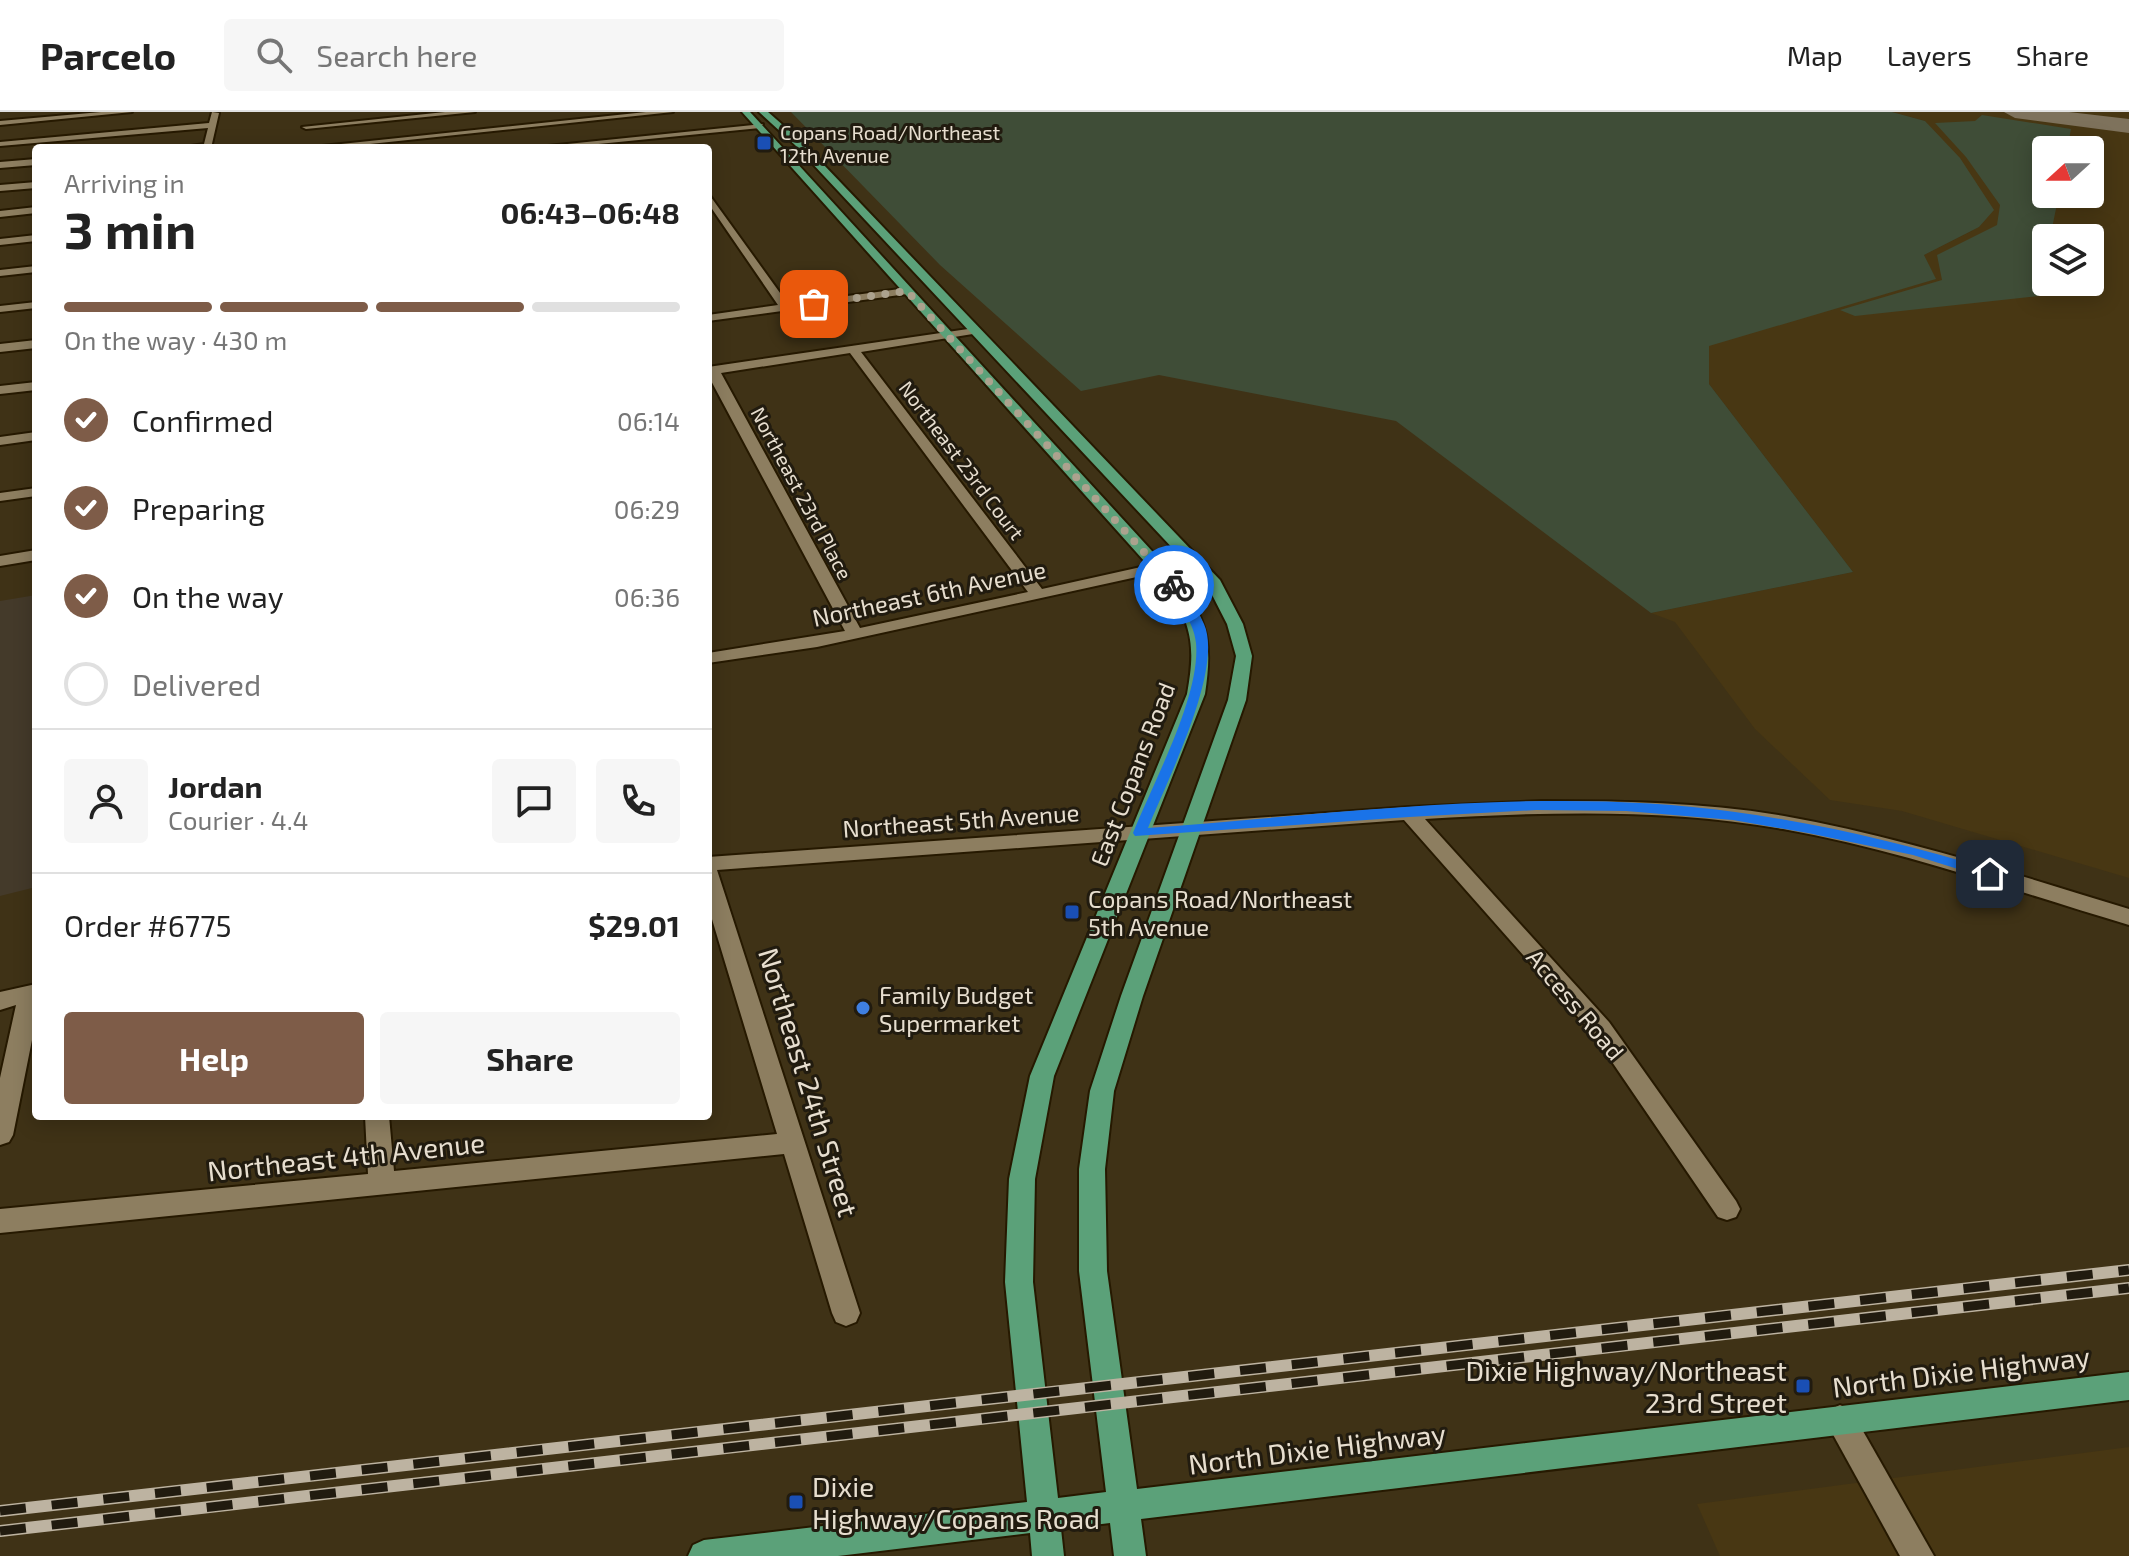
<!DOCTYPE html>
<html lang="en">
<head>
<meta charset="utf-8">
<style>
  body { margin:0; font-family:"Exo 2",sans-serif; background:#f6f6f6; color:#222; height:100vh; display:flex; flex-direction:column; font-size:30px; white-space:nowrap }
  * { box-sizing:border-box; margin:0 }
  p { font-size:26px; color:#767676 }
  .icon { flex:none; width:44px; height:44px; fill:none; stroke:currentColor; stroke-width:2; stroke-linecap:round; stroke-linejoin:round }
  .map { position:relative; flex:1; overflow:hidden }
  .drawer { position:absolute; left:32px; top:32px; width:680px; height:976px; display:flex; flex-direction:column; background:#fff; border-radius:8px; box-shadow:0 4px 20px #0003 }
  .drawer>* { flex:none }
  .needle { width:52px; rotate:249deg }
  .fabs { position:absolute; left:2032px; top:24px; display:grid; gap:16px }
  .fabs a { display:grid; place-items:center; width:72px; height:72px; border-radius:8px; background:#fff; box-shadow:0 4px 20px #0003; font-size:40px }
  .pin { position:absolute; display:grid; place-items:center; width:68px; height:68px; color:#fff; margin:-34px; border-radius:16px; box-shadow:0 4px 12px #0006 }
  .courier { position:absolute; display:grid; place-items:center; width:80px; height:80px; margin:-40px; border:6px solid #1a73e8; border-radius:50%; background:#fff; color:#222; box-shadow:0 2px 10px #0007 }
  .summary em { font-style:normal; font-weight:700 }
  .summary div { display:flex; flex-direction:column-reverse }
  .summary { display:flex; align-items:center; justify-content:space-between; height:136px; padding:0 32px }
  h1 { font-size:52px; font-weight:700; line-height:60px }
  .bar { display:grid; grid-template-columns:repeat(4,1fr); gap:12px 8px; align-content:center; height:96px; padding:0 32px }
  .bar i { height:10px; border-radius:6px; background:#e0e0e0 }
  .bar .current { background:#7e5c48 }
  .bar p { grid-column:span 4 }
  .line { display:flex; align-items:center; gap:20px; padding:0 32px; border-top:2px solid #e0e0e0 }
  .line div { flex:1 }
  .round { display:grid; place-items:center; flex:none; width:84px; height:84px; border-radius:8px; background:#f6f6f6 }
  ol { padding:0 32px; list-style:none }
  li { display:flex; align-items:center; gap:24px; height:88px }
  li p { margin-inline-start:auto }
  li .icon { padding:8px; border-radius:50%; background:#7e5c48; color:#fff; stroke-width:4 }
  li:last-child { color:#767676 }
  li i { width:44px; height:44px; border:4px solid #e0e0e0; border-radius:50% }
  .primary-button { display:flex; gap:16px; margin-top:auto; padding:16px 32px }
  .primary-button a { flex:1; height:92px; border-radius:8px; background:#7e5c48; color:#fff; font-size:32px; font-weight:700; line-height:92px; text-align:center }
  .primary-button a+a { background:#f6f6f6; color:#222 }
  header { display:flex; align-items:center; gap:48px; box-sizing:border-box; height:112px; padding:0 40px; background:#fff; border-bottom:2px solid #e0e0e0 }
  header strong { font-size:38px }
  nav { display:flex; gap:44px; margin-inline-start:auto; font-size:28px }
  .search { width:560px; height:72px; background:#f6f6f6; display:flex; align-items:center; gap:20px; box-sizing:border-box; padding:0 28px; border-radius:8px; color:#767676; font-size:30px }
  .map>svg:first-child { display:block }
  .built { fill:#483713; fill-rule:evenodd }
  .education { fill:#443a2a }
  .green { fill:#3f4d37 }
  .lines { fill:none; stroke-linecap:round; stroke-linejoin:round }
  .taxiway { fill:#7e725c; fill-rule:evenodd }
  .minor-casing { stroke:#261900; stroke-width:4 }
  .major-casing { stroke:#261900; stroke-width:4 }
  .minor { fill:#8d7e60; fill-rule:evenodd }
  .major { fill:#5ba179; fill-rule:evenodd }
  .rail-casing { stroke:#bdb3a1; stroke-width:12 }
  .rail { stroke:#211b0f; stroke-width:9; stroke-dasharray:26; stroke-linecap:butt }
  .route { fill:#1a73e8 }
  .done { stroke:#aca28e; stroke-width:8; stroke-dasharray:0 14.4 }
  .transit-dot { fill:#1a4fb4; stroke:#211b0f; stroke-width:3 }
  .shop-dot { fill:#3f7fe0; stroke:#211b0f; stroke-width:3 }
  .labels { text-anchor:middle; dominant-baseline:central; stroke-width:6; stroke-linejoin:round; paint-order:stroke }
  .far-poi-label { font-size:20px; fill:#e7decf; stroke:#211b0f; text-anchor:start }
  .far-street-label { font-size:20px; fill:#e7decf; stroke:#211b0f }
  .street-label { font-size:24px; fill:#e7decf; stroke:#211b0f }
  .poi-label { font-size:24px; fill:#e7decf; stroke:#211b0f; text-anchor:start }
  .near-street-label { font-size:28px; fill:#e7decf; stroke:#211b0f }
  .near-poi-label { font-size:28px; fill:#e7decf; stroke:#211b0f; text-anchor:end }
</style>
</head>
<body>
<header>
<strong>Parcelo</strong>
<div class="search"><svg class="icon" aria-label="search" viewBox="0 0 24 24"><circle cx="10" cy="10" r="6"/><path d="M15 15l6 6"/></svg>Search here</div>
<nav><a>Map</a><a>Layers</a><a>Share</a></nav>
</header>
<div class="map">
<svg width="2129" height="1444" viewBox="0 0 2129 1444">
  <rect width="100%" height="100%" fill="#3f3216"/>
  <g class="built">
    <path d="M1892,0H2129V766L1902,699L1830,688L1755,617L1675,510L1651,501L1853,460L1709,272L1708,233L1935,167L1924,143L1979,115L1993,98L1925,9ZM2046,38H2090V82H2046ZM2046,126H2090V170H2046Z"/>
    <path d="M2129,1335V1444H1720L1697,1392Z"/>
  </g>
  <path class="education" d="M36,483V775L0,784V489Z"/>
  <g class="green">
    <path d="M791,0H1892L1925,9L1960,46L1994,98L1979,115L1924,143L1936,167L1709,234V272L1853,460L1651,501L1396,309L1159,263L1081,279L940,153Z"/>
    <path d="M1982,3L2071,17L2067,38H2046V82H2059L2050,126H2046V146L2039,184L1855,204L1840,198L1942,168L1937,143L1997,113L2000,93L1966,45L1935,11L1975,9Z"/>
  </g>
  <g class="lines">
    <path class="taxiway" d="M2004,0H2069L2129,7V21L2015,6Z"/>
    <defs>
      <g id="minor">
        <path d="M101,0H132L0,13V9Z"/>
        <path d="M212,0L219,1L211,36H178L204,32L208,16L0,34V30L209,11Z"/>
        <path d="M445,0H475L306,17L302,15Z"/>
        <path d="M646,0H673L332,36H303Z"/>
        <path d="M763,12L760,16L558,36H528Z"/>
        <path d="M36,47V53L0,56V50Z"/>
        <path d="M36,70V76L0,79V73Z"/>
        <path d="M708,81L788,192L907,176L912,179L907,182L708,209V203L778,193L708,91Z"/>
        <path d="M36,95V101L0,105V99Z"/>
        <path d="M36,123V129L0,133V127Z"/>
        <path d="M36,154V160L0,164V158Z"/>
        <path d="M36,190V196L0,200V194Z"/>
        <path d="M975,216L979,217V221L861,240L1042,477L1159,451L1164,453V459L817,535L708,551V541L845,519L708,263V255ZM850,241L1028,480L860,516L721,261Z"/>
        <path d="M36,228V236L0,240V232Z"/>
        <path d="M36,270V278L0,282V274Z"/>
        <path d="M36,320V328L0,333V325Z"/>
        <path d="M36,376V384L0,389V381Z"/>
        <path d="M36,438V448L0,454V444Z"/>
        <path d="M1542,689C1623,689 1704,690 1784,704C1901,725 2015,762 2129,797V813C2014,779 1902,738 1783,717C1665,696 1544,700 1425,707L1609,910L1736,1089L1740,1097L1736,1105L1727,1108L1718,1105L1593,922L1404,708L717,758L860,1201L856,1210L846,1214L836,1210L832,1201L784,1042L0,1121V1097L368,1062L365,1004H389L394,1059L777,1022L708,794V745L1409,695Z"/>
        <path d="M36,872V908L13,1023L9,1030L0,1033V966L16,893L0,898V880Z"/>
        <path d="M1840,1293L1851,1298L1934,1444H1900L1825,1308L1829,1298Z"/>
      </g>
      <path id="major" d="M742,0H750L1184,474C1209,513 1212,536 1205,582L1054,964L1035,1067L1033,1170L1058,1386L1106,1380L1079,1159V1057L1090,979L1121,884L1228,588L1236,544L1227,512L1207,473L795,33L759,0H768L801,29L1220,468L1243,512L1252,544L1246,588L1143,884L1114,979L1105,1057L1107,1159L1137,1377L2129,1260V1288L1141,1407L1146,1444H1114L1110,1411L1061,1417L1064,1444H1032L1030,1421L838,1444H688L693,1433L704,1428L1027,1390L1005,1170L1009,1067L1030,964L1187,582C1195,538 1193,518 1171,479Z"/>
    </defs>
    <use href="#minor" class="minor-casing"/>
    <use href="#major" class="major-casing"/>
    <use href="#minor" class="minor"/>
    <use href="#major" class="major"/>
    <defs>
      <g id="rail">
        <path d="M0,1399L2129,1158"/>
        <path d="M0,1419L2129,1176"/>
      </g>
    </defs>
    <use href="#rail" class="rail-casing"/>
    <use href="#rail" class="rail"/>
  </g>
  <path class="route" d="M1171,471H1178C1186,484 1198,498 1204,512C1224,557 1166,671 1148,716C1338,702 1546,673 1735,700C1823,712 1910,733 1995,759L1997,762L1990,767L1913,743L1808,721L1733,708L1626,699L1536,698L1409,705L1135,724L1133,721C1153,671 1201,583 1196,531C1194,506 1172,488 1171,471Z"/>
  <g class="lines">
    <path class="done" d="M814,192L907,179L1174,473"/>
  </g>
  <g class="transit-dot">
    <rect x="756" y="23" width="16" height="16" rx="4"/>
    <rect x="1064" y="792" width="16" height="16" rx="4"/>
    <rect x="1795" y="1266" width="16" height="16" rx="4"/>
    <rect x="788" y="1382" width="16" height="16" rx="4"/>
  </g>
  <circle class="shop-dot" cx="863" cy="896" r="8"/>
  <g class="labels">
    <g class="far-poi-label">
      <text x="780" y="20">Copans Road/Northeast<tspan x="780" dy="23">12th Avenue</tspan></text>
    </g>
    <g class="far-street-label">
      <text transform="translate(962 348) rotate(53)">Northeast 23rd Court</text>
      <text transform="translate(802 381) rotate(62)">Northeast 23rd Place</text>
    </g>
    <g class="street-label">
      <text transform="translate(929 481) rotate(-12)">Northeast 6th Avenue</text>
      <text transform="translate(1132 662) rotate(-69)">East Copans Road</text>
      <text transform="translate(961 708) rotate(-4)">Northeast 5th Avenue</text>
      <text transform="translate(1576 892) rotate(50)">Access Road</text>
    </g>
    <g class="poi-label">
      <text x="1088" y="786">Copans Road/Northeast<tspan x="1088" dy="28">5th Avenue</tspan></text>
      <text x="879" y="882">Family Budget<tspan x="879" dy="28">Supermarket</tspan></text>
    </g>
    <g class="near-street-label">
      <text transform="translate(809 970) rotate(73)">Northeast 24th Street</text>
      <text transform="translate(346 1044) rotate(-6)">Northeast 4th Avenue</text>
      <text transform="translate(1961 1259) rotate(-7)">North Dixie Highway</text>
      <text transform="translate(1317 1336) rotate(-7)">North Dixie Highway</text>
    </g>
    <g class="near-poi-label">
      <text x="1787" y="1258">Dixie Highway/Northeast<tspan x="1787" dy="32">23rd Street</tspan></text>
      <text x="812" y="1374" text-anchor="start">Dixie<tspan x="812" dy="32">Highway/Copans Road</tspan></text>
    </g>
  </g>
</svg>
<div class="fabs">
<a><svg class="needle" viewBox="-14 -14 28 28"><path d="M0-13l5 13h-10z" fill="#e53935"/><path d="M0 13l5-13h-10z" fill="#767676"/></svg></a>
<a><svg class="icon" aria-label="layers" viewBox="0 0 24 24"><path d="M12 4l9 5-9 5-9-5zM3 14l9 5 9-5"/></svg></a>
</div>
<div class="pin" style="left:814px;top:192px;background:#ea580c"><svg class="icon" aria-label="bag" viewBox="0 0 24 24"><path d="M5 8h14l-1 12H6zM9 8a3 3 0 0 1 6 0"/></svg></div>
<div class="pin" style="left:1990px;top:762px;background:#1f2937"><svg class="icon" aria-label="home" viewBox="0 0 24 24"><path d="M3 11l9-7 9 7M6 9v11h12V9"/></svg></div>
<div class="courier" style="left:1174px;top:473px"><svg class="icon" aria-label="bike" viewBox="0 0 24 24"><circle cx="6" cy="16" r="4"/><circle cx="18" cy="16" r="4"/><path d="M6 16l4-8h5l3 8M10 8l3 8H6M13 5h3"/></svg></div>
<section class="drawer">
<div class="summary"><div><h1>3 min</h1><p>Arriving in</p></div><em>06:43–06:48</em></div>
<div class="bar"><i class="current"></i><i class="current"></i><i class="current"></i><i></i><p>On the way · 430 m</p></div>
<ol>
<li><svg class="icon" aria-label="check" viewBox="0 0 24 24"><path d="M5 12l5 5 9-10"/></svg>Confirmed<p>06:14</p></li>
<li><svg class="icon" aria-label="check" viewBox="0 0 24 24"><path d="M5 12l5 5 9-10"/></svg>Preparing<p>06:29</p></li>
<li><svg class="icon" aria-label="check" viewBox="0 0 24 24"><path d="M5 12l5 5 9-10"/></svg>On the way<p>06:36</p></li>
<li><i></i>Delivered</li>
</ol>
<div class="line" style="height:144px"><a class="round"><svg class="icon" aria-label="person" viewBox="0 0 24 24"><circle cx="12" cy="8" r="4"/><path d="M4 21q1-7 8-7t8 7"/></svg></a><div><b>Jordan</b><p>Courier · 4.4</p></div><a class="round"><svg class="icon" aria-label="chat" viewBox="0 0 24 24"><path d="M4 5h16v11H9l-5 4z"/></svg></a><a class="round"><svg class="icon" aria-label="phone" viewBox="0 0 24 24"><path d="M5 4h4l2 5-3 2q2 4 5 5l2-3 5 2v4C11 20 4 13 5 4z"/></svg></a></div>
<div class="line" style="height:104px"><div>Order #6775</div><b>$29.01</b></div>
<div class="primary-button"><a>Help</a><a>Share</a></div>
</section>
</div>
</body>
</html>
